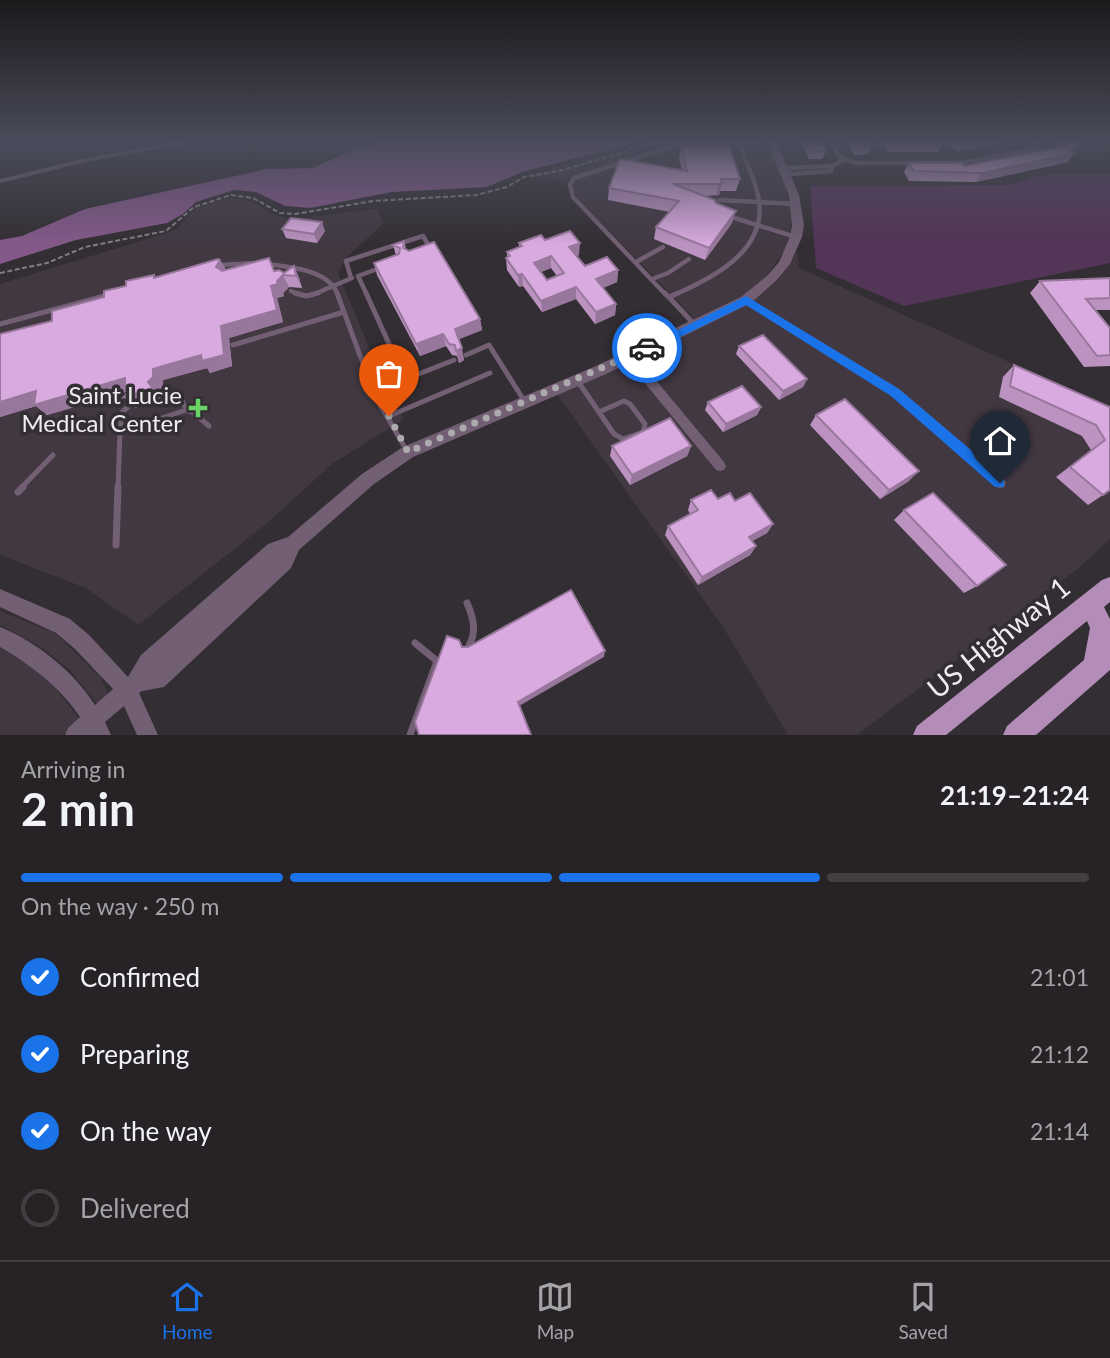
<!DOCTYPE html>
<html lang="en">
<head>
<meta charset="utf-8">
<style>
  body { margin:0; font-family:Lato,sans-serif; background:#322f32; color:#f1f3f6; height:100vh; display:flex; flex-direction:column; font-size:26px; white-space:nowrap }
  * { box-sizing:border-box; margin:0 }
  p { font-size:23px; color:#a4a4a7 }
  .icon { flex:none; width:38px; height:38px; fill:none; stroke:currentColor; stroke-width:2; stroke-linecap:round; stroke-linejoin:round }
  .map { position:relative; height:735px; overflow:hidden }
  .side { display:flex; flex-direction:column; background:#262226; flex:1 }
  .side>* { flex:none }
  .pin { position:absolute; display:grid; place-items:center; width:60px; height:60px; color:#fff; margin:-72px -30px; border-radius:50% 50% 50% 0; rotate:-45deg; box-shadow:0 0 7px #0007 }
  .pin .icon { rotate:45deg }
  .courier { position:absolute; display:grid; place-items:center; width:70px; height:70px; margin:-35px; border:5px solid #1a73e8; border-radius:50%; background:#fff; color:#222; box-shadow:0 2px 9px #0007 }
  .head em { font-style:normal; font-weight:700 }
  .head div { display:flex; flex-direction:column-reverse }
  .head { display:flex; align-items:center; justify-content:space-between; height:119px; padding:0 21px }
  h1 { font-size:46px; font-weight:700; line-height:52px }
  .bar { display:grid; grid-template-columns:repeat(4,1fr); gap:10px 7px; align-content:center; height:84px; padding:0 21px }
  .bar i { height:9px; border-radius:5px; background:#423f43 }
  .bar .on { background:#1a73e8 }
  .bar p { grid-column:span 4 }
  ol { padding:0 21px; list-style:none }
  li { display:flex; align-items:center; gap:21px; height:77px }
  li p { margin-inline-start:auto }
  li .icon { padding:7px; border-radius:50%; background:#1a73e8; color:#fff; stroke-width:4 }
  li:last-child { color:#a4a4a7 }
  li i { width:38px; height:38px; border:4px solid #423f43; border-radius:50% }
  .menu { display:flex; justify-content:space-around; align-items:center; height:98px; border-top:2px solid #423f43; background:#262226; font-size:19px; color:#a4a4a7 }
  .menu a { display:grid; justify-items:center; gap:4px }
  .menu .on { color:#1a73e8 }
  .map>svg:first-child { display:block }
  .built { fill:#413842 }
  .green { fill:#533557 }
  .water { fill:#845989 }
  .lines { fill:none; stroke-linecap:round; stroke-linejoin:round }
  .path { stroke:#827e82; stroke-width:2; stroke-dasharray:5 2.5; stroke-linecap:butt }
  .service-far2 { stroke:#725f74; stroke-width:4.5 }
  .service-far1 { stroke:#725f74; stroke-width:5 }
  .service { stroke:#725f74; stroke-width:7 }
  .minor { fill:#725f74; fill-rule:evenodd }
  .tertiary { fill:#725f74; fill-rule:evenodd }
  .primary { fill:#b38cb7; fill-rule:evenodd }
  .wall { fill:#bb92c0; fill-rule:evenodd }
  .shaded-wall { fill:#98779c }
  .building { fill:#d9aadf; stroke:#98779c; stroke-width:2; fill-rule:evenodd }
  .route { fill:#1a73e8 }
  .done { stroke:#adaaad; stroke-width:7; stroke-dasharray:0 12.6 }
  .poi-dot { fill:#69d464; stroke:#332e33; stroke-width:2.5 }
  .labels { text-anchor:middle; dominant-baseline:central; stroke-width:7; stroke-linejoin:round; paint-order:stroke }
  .poi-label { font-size:24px; fill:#efecef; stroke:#332e33; text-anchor:end }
  .near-street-label { font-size:28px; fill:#efecef; stroke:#332e33 }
</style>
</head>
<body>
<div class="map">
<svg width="1110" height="735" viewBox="0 0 1110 735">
  <rect width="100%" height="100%" fill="#332e33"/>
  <g class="built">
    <path d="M645,143H768L789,194L792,213L790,236L786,248L767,276L742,297L553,385L694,318L580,201L566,182L528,175Z"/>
    <path d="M231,198L254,202L270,213L290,219L377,209L384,223L346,258L338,273L390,397L404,419L332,464L265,525L138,625L86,588L0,555V284L176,230L196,207Z"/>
    <path d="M797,250L799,268L1110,407V539L1079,568L857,735H788L723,627L557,394L751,303L778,280Z"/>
    <path d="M0,611L55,633L101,678L109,696L98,705L70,670L41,647L0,625Z"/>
    <path d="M0,648L25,662L53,685L80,720L63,735H0Z"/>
  </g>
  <path class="green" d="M1056,174H1110V263L904,306L816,268L810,186L1011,185L1033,177Z"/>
  <path class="water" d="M383,143H635L522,172L487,187L392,192L310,208L285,206L256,192L234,190L196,202L183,214L167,223L76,240L0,264V240L22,236L85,209L267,169L313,168L357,148Z"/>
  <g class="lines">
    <path class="path" d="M0,273L47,263L85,247L166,231L194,207L231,195L253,198L280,213L295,214L373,201L476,195L507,187L524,177L559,171L651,144"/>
    <g class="service-far2">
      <path d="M832,143L839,157L857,163H959L1039,148V143"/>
      <path d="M784,171L792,174L831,171L832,166L843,160"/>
      <path d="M787,171L789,168L832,166"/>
      <path d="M719,200L796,204"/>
      <path d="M728,216L796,237"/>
      <path d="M636,262L663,247"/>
      <path d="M268,264C292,268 328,269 338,295"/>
      <path d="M219,265L258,263"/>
      <path d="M351,278L346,261L423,236L430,248"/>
      <path d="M652,279L668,273L689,259"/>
      <path d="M291,291L300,295"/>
      <path d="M312,295L352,278"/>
      <path d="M367,295L358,276L380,268"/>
      <path d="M666,295L573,197L570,185L574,178L682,143"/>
      <path d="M674,295C715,277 770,249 758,195C754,177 745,160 739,143"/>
    </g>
    <g class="service-far1">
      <path d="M295,293L306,296L318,293"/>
      <path d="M337,293L375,396L407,451"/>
      <path d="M366,293L405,379"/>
      <path d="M665,293L694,324"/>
      <path d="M669,297L678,293"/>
      <path d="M0,324L108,295"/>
      <path d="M233,345L344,312"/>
      <path d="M466,355L489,345L525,402"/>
      <path d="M577,380L614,434L623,439L643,432L645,424L630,404L624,401L599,412"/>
      <path d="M373,392L454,360"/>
      <path d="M163,393L179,394L187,411"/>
      <path d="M389,416L490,373"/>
      <path d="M120,432L122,412L135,401"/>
      <path d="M21,488L53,455"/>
      <path d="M118,488L120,432L186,410L194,413L209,426"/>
    </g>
    <g class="service">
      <path d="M18,492L23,487"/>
      <path d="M116,545L118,487"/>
      <path d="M467,603C474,619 477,632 468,648"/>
      <path d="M410,735L437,661L415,643"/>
    </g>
    <g class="minor">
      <path d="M170,143H184L180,145L90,161L0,183V179L90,157Z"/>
      <path d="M746,297L899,389L1004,479L1006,483L1004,487L1000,488L996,487L891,395L743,302L741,300L743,298Z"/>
      <path d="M630,353L634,354L724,462L726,466L724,470L720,471L716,470L626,360L625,357L626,354Z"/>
    </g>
    <path class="tertiary" d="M767,143H777L799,195L804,225L802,237L790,264L776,281L751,303L606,374L413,457L374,484L299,550L291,568L164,687L142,691L139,693L158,735H137L124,706L105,722L111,735H65L68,728L80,717C60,687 31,665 0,647V627C37,642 73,671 95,705L113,689L75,649L56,633L0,607V589L70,619L89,635L128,677L141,655L268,544L288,537L362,474L403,447L596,366L741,297L768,275L779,262L790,237L792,225L789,195Z"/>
    <path class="primary" d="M1110,577V602L1104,607L1110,619V670L1036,735H1003L1007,726L1084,660L1090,628L1087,621L946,735H913L917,726L1102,580Z"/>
  </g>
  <g class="wall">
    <path d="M801,143H821L826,151L822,159H809Z"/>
    <path d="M847,143H870L872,145L868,154L854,155Z"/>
    <path d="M882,143H943L938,152H888Z"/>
    <path d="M946,143H999L958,151Z"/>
    <path d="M1056,143H1081L1076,149H1069L1068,162L976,182L909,181L904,172L909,163L964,166L1060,146Z"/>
    <path d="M681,146L740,179L736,191H720L719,195L705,196L716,203L732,223L705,260L654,239L656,227L670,212L608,200L609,188L682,170L679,158Z"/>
    <path d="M282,229L325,231L317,243L286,238Z"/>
    <path d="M545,240L579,255L577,256L585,266L618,270L617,282L603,288L616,304L615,315L595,324L576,299L542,312L523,286L519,287L507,270L506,258L507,257V252L519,247V243ZM551,268L557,276L547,280L541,272Z"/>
    <path d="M404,241L406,249L480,319L482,330L459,339L464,360L459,363L457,356L452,355L446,346L420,356L377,275L374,263L396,255L393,245Z"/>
    <path d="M220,260L226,270L275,271L284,273L294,266L299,278L302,288L289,287L283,293L284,296L277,298L283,322L229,338L232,366L210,373L207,368L163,380V388L158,393L163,399L135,408L124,397L129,391L47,415L36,406L0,417V334L52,321L104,297Z"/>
    <path d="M1110,278V310H1095L1110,328V366L1084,367L1030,293L1040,281Z"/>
    <path d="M739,346L807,379L803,387L779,400L736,354Z"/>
    <path d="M1014,365L1110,407L1103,495L1088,505L1056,477L1091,450L1082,436L999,397L1003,377Z"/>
    <path d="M708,402L761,407L757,415L723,432L705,410Z"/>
    <path d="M816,415L909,481L880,499L810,425Z"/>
    <path d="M612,446H691L687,456L630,485L610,456Z"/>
    <path d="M718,499L735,501L773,524L767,533L752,541L756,546L750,555L698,585L665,535L668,526L690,514L688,510L691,500Z"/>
    <path d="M904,510L977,586L964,593L894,520Z"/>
  </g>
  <g class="shaded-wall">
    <path d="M962,143H999L958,151Z"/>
    <path d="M1075,153L1068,162L976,182L982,173Z"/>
    <path d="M722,183L719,195L716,196L719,184Z"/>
    <path d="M736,211L732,223L705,260L709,248Z"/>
    <path d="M322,222L325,231L317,243L314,234Z"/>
    <path d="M580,243L579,255L569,259V247Z"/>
    <path d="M551,256V268L534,275V263Z"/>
    <path d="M269,258L279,280L283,275L289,287L283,293L284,296L277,298L283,322L229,338L232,366L210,373L207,368L163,380V388L158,393L163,399L135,408L124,397L148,382L153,369L221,326L271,286Z"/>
    <path d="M220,260L227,272L224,279L216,267Z"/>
    <path d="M294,266L299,278L302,288L296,276Z"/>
    <path d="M618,270L617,282L595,291L596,279Z"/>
    <path d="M522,274L523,286L519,287L518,275Z"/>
    <path d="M576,287V299L542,312L541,301Z"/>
    <path d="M616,304L615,315L595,324L596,312Z"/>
    <path d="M480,319L482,330L457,340L455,329Z"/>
    <path d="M443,334L446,346L420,356L416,344Z"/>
    <path d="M462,348L464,360L459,363L456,351Z"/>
    <path d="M125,378L136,389L47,415L36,406L0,417V402L36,391Z"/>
    <path d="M807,379L803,387L779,400L783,391Z"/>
    <path d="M761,407L757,415L723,432L726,424Z"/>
    <path d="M691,446L687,456L630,485L632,475Z"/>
    <path d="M919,471L909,481L880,499L889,490Z"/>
    <path d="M773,524L767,533L743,546L749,537Z"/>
    <path d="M756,546L750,555L698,585L702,577Z"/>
    <path d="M605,651L604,657L519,706L518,702Z"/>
  </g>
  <g class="building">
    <path d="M808,143H821L826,151H812Z"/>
    <path d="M856,143H870L872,145L858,146Z"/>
    <path d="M681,146H729L740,179H721L722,183L719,184H673L715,200L716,203L736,211L709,248L656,227L679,201L609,188L620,159L687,171Z"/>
    <path d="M1064,146L1075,153L982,173L914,171L909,163H962L964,166Z"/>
    <path d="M291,218L322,222L314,234L282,229Z"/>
    <path d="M570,231L580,243L569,247L585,266L607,257L618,270L596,279L616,304L596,312L576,287L541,301L522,274L518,275L506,258L510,256L507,252L522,246L519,243L541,235L545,240ZM551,256L564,273L547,280L534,263Z"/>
    <path d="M404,241L403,248L409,251L434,242L480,319L455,329L462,348L456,351L455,345L449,344L443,334L416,344L374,263L399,254L400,248L393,245Z"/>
    <path d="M269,258L274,271L279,270L284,273L294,266L296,276L283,275L277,281L278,284L271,286L277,310L221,326L224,355L202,361L201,355L153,369V377L148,382L153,388L124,397L130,390L125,385V378L34,405L36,391L0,402V334L52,321V311L104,297V291L126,286V281L154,275V278L218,259L220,260L216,267L222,271Z"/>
    <path d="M1110,278V298L1086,299L1110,328V355L1097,356L1040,281Z"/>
    <path d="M763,335L807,379L783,391L739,346Z"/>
    <path d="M1014,365L1110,407V490L1103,495L1070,467L1105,440L1096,425L1010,386Z"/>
    <path d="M742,386L761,407L726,424L708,402Z"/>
    <path d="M845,399L919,471L889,490L816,415Z"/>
    <path d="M670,418L691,446L632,475L612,446Z"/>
    <path d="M711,490L718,499L730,493L735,501L750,493L773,524L749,537L756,546L702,577L668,526L698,510L691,500Z"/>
    <path d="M933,493L1006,565L977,586L904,510Z"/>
    <path d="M571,590L605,651L518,702L531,735H419L415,722L447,636L459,640L462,647H468Z"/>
  </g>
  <linearGradient id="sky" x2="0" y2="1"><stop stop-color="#1c191c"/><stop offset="0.58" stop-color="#4a4c5b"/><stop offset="1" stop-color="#4a4c5b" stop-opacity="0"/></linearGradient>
  <rect width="1110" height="245" fill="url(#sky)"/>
  <path class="route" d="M746,296L899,389L1004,478V487H995L891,396L746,305L651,351H643L642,348Z"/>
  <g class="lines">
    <path class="done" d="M389,416L408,452L647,348"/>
  </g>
  <path class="poi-dot" d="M194.5 397.5h7v7h7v7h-7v7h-7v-7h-7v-7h7z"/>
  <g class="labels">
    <g class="poi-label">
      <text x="182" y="394">Saint Lucie<tspan x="182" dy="28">Medical Center</tspan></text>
    </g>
    <g class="near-street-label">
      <text transform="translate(998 637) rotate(-39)">US Highway 1</text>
    </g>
  </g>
</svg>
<div class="pin" style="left:389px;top:416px;background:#ea580c"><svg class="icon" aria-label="bag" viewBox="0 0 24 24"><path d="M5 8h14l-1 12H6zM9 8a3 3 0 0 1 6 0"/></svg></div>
<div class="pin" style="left:1000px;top:483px;background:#1f2937"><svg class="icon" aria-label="home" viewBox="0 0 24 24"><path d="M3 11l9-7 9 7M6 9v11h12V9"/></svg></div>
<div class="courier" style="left:647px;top:348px"><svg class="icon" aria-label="car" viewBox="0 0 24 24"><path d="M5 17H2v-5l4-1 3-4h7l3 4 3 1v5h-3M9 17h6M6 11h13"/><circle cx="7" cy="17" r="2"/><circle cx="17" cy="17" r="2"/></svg></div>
</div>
<section class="side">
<div class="head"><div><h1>2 min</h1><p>Arriving in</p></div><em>21:19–21:24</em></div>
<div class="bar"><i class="on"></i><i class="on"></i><i class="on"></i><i></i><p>On the way · 250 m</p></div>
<ol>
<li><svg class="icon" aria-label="check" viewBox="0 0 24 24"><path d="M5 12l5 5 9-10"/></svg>Confirmed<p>21:01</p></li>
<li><svg class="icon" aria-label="check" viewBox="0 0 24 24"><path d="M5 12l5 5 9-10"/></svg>Preparing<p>21:12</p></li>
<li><svg class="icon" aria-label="check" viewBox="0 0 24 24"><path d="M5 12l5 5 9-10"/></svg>On the way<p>21:14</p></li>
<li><i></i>Delivered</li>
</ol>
</section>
<nav class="menu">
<a class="on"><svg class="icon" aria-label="home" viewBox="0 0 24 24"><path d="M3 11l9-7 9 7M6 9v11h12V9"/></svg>Home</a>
<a><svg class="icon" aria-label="map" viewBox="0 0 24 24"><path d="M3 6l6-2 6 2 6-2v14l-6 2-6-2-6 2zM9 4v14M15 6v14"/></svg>Map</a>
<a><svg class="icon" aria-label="saved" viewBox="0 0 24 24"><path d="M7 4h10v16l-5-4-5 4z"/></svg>Saved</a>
</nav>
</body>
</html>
